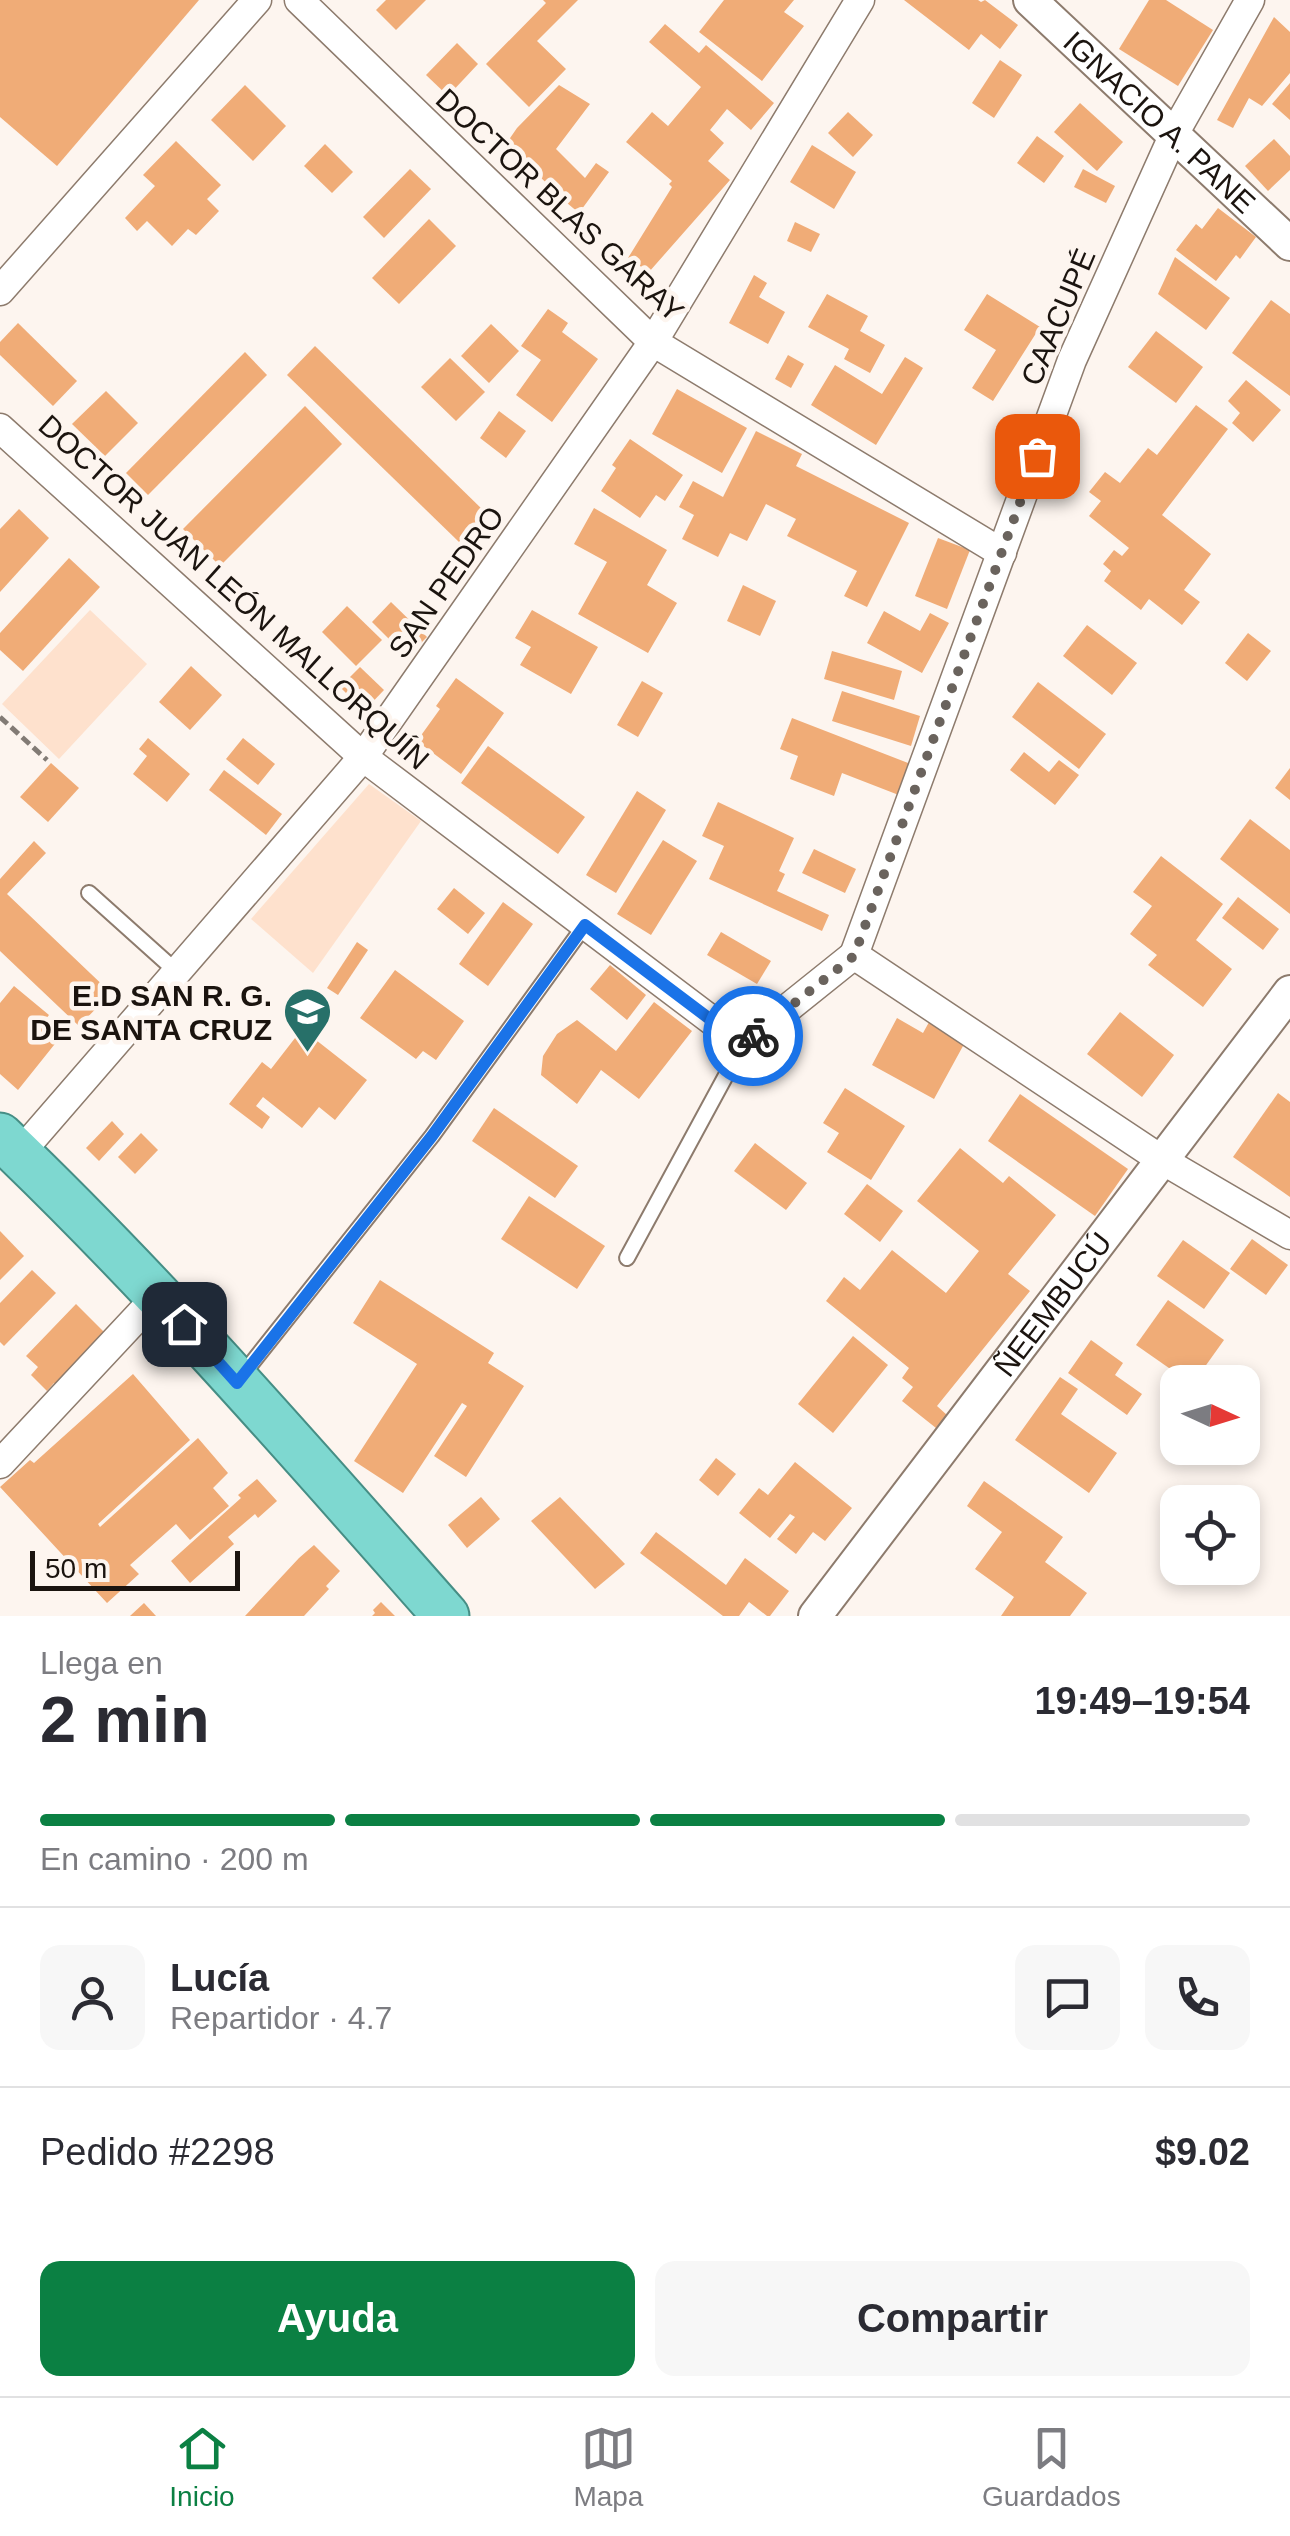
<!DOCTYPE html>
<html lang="es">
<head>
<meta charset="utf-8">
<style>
  body { margin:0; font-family:Helvetica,sans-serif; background:#f7f7f7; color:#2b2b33; height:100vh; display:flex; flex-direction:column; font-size:38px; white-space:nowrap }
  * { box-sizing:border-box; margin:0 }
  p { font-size:32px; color:#7c7c81 }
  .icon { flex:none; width:55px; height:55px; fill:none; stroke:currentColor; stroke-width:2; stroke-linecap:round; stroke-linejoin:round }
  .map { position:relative; height:1616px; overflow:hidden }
  .drawer { display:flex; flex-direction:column; background:#fff; flex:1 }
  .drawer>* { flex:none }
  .needle { width:65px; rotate:94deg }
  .controls { position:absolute; left:1160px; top:1365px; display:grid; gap:20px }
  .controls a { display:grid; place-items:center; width:100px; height:100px; border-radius:20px; background:#fff; box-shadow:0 5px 15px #0003; font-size:50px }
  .scale { position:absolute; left:30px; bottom:25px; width:210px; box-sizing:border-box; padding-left:10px; border:5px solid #1b140f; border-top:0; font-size:28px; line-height:35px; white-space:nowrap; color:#1b140f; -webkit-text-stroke:8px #fdf5ef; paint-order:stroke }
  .pin { position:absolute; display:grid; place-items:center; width:85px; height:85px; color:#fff; margin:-42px; border-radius:20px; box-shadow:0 5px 15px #0006 }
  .courier { position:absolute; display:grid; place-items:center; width:100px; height:100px; margin:-50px; border:8px solid #1a73e8; border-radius:50%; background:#fff; color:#222; box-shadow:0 2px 12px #0007 }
  .summary em { font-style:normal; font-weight:700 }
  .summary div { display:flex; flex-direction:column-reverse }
  .summary { display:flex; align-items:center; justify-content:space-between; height:170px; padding:0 40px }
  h1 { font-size:65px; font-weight:700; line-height:75px }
  .bar { display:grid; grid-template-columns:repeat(4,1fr); gap:15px 10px; align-content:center; height:120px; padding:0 40px }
  .bar i { height:12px; border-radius:8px; background:#e1e1e2 }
  .bar .selected { background:#0b8043 }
  .bar p { grid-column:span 4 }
  .line { display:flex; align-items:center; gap:25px; padding:0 40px; border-top:2px solid #e1e1e2 }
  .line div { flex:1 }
  .round { display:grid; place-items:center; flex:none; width:105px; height:105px; border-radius:20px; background:#f7f7f7 }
  .action { display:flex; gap:20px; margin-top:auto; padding:20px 40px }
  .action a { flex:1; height:115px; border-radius:20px; background:#0b8043; color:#fff; font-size:40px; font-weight:700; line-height:115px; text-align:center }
  .action a+a { background:#f7f7f7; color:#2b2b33 }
  .tab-bar { display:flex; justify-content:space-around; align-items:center; height:140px; border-top:2px solid #e1e1e2; background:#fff; font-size:28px; color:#7c7c81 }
  .tab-bar a { display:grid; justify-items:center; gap:5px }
  .tab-bar .selected { color:#0b8043 }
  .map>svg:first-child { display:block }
  .green { fill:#fee1cd }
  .building { fill:#f0ac77 }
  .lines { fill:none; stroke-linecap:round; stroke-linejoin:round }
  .service-casing { stroke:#8d7b6d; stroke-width:18 }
  .minor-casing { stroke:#8d7b6d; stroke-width:31 }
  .tertiary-casing { stroke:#8d7b6d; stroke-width:36 }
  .trunk-casing { stroke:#468e85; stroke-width:49 }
  .path { stroke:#827b75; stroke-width:5; stroke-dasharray:10 5; stroke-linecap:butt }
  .service { stroke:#fff; stroke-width:14 }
  .minor { stroke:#fff; stroke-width:28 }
  .tertiary { stroke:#fff; stroke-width:32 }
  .trunk { stroke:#7ed8d0; stroke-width:45 }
  .done { stroke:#6a635d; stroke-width:10; stroke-dasharray:0 18 }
  .route { stroke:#1a73e8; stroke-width:12 }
  .labels { text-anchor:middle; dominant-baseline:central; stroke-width:9; stroke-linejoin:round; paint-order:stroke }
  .street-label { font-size:30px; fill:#1b140f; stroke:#fdf5ef }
  .poi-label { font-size:30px; font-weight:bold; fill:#1b140f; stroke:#fdf5ef; text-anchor:end }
</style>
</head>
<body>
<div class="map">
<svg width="1290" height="1616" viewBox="0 0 1290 1616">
  <rect width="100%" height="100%" fill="#fdf5ef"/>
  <g class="green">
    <path d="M90,610L147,664L59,759L2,704Z"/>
    <path d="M369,784L421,821L313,973L251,919Z"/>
  </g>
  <g class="building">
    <path d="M0,0H199L57,166L0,117Z"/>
    <path d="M386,0H426L396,30L376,10Z"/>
    <path d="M543,0H578L537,41L566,69L529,107L486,64L546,3Z"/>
    <path d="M724,0H794L784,12L804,26L762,81L699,32Z"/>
    <path d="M904,0H978L981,2L985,0L1018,25L1000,49L981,34L969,50Z"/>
    <path d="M1149,0H1166L1213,30L1178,86L1119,49Z"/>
    <path d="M1274,17L1290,32V73L1262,106L1249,98L1233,128L1217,120Z"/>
    <path d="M665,24L699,53L706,45L774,103L751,130L727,109L710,130L724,143L708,161L730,180L649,272L628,258L672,187L669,184L672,181L626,142L652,112L668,126L701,87L649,42Z"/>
    <path d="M457,43L478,64L448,96L426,75Z"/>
    <path d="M1000,60L1022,75L994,118L972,103Z"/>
    <path d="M1290,83V120L1272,104Z"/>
    <path d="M245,85L286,126L253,161L211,120Z"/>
    <path d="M559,85L590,104L556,149L585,178L596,163L609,172L579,213L567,203L506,144L517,128Z"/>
    <path d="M1080,103L1123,142L1097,171L1054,132Z"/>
    <path d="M848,112L873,135L853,157L828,133Z"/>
    <path d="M1037,136L1064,156L1044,183L1017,163Z"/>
    <path d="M1274,139L1290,156V170L1268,191L1245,166Z"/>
    <path d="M176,141L221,185L207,199L219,211L196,235L188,229L172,246L147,221L137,231L125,218L155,186L143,175Z"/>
    <path d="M325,144L353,172L332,193L304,166Z"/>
    <path d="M812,145L856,172L834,209L790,182Z"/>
    <path d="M410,169L431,189L384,238L363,217Z"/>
    <path d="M1083,169L1115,186L1106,203L1074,187Z"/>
    <path d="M1218,208L1256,237L1240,259L1236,255L1216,281L1176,250L1196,224L1202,229Z"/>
    <path d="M429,219L456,246L399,304L372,278Z"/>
    <path d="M795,222L820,234L811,252L787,241Z"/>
    <path d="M1175,257L1230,298L1206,330L1158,294Z"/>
    <path d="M754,275L767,283L759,297L785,312L768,344L729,323Z"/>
    <path d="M827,294L868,316L860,331L885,345L870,373L844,359L849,349L808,327Z"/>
    <path d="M987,294L1040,327L993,401L972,388L996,350L964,330Z"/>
    <path d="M1271,300L1290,314V396L1232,353Z"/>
    <path d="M548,309L568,323L562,332L598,359L552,422L516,395L541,360L521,346Z"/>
    <path d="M18,323L77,381L53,406L0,355V342Z"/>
    <path d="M491,324L519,351L489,383L461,356Z"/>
    <path d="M1156,331L1203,367L1176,403L1128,367Z"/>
    <path d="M315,346L486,513L459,542L287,375Z"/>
    <path d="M245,352L267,375L148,495L126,473Z"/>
    <path d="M788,355L804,364L791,388L775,379Z"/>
    <path d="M905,357L923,368L876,445L811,405L835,365L882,394Z"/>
    <path d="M450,358L485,392L456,421L421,387Z"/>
    <path d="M1246,380L1281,410L1253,442L1232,423L1240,413L1228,401Z"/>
    <path d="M677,389L747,428L722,473L652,434Z"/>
    <path d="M106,391L138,423L105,456L72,424Z"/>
    <path d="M1196,405L1228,429L1162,515L1211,554L1184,590L1200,602L1182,625L1149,599L1141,610L1104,581L1111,571L1103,564L1114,550L1122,556L1129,548L1089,516L1101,501L1089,492L1105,472L1120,483L1148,448L1157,455Z"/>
    <path d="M305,406L342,444L220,566L183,529Z"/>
    <path d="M499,411L526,431L506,458L480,438Z"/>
    <path d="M756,431L802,454L796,466L909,523L867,607L844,596L857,571L787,536L796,519L766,504L747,541L730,533L718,557L682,539L694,515L679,507L693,481L723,497Z"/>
    <path d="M630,439L683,475L665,501L656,495L640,518L601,491L616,468L612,465Z"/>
    <path d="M594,508L667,550L647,585L677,603L648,653L578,614L607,562L574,544Z"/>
    <path d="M19,509L49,538L0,592V529Z"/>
    <path d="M938,538L970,550L947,609L915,596Z"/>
    <path d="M69,558L100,587L23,671L0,650V633Z"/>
    <path d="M743,585L776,601L760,636L727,621Z"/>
    <path d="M391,602L427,637L407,657L372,622Z"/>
    <path d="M347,606L382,640L356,666L322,632Z"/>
    <path d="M532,610L598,647L571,694L520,665L531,647L515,638Z"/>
    <path d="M884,611L920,631L930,613L949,623L922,673L867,643Z"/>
    <path d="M1087,625L1137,663L1112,695L1063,656Z"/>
    <path d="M1248,633L1271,651L1247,681L1225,663Z"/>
    <path d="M832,651L902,671L894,700L824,679Z"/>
    <path d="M191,666L222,695L190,730L159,702Z"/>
    <path d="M360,667L384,690L364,711L340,687Z"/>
    <path d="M456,678L504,713L461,774L417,741L440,709L436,706Z"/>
    <path d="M642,681L663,693L638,737L617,725Z"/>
    <path d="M1038,682L1106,734L1079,769L1012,717Z"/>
    <path d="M842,691L920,716L911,746L832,721Z"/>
    <path d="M792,718L921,768L909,799L842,773L834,796L790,779L798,756L780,749Z"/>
    <path d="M148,738L190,774L167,802L133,774L147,756L139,749Z"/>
    <path d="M243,738L275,764L258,785L226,759Z"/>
    <path d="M488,746L585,817L558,854L461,783Z"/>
    <path d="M1024,752L1049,772L1059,760L1079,775L1055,805L1010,770Z"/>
    <path d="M51,763L79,788L48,822L20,797Z"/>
    <path d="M1290,768V800L1275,788Z"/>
    <path d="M224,770L282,814L266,835L209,790Z"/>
    <path d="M637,791L666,810L616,893L586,875Z"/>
    <path d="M718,802L794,838L779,871L785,874L777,891L829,915L822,931L709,879L724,846L702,836Z"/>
    <path d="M1250,819L1290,850V914L1220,859Z"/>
    <path d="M663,840L697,861L651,935L617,914Z"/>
    <path d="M34,841L46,853L7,894L111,993L79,1026L0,951V879Z"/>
    <path d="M814,849L856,869L845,893L802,873Z"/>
    <path d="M1161,856L1223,904L1196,940L1232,969L1203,1007L1148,965L1157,955L1130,934L1152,906L1133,892Z"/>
    <path d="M454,888L485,913L468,934L437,909Z"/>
    <path d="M1238,897L1279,929L1263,950L1222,918Z"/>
    <path d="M503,902L533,924L488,986L459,964Z"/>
    <path d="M721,932L771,961L757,984L707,955Z"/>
    <path d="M357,942L368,950L338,995L327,988Z"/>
    <path d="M610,965L646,995L627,1020L590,989Z"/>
    <path d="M395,970L464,1021L436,1060L423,1051L416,1059L360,1018Z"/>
    <path d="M14,986L49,1015L41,1025L58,1040L18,1090L0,1074V1003Z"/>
    <path d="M654,1002L692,1031L639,1099L601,1070L577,1104L541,1075L543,1056L557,1034L577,1020L616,1051Z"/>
    <path d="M1120,1012L1174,1055L1142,1097L1087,1054Z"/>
    <path d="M933,1015L969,1035L934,1099L872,1065L897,1018L923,1033Z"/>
    <path d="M302,1029L367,1080L335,1120L319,1107L302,1128L263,1097L256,1106L270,1117L262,1129L229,1104L262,1062L271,1069Z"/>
    <path d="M845,1088L905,1126L871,1180L827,1152L839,1133L823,1123Z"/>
    <path d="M1278,1093L1290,1102V1197L1233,1157Z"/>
    <path d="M1020,1094L1128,1169L1095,1216L988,1141Z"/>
    <path d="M494,1108L578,1166L555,1198L472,1141Z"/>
    <path d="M112,1121L124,1134L99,1161L86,1148Z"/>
    <path d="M141,1133L158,1150L135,1174L118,1157Z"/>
    <path d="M755,1143L807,1183L786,1210L734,1171Z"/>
    <path d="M960,1148L1003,1183L1009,1176L1056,1215L1008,1274L1030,1291L937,1406L947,1415L936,1428L902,1401L913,1387L902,1378L909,1368L826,1301L844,1277L860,1290L892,1250L946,1293L979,1251L917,1201Z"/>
    <path d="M867,1184L903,1211L880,1242L844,1214Z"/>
    <path d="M529,1196L605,1246L577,1289L501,1239Z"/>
    <path d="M0,1231L24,1256L0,1280Z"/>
    <path d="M1252,1239L1288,1265L1266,1295L1230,1269Z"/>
    <path d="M1183,1240L1230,1273L1204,1309L1157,1276Z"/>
    <path d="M32,1270L56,1293L4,1346L0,1342V1303Z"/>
    <path d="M380,1280L494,1353L488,1363L524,1386L466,1477L434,1456L467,1406L462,1403L403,1493L354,1461L417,1364L353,1323Z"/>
    <path d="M1168,1300L1224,1340L1194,1382H1189L1136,1345Z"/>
    <path d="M76,1304L109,1337L59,1388L54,1383L47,1391L31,1375L38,1367L26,1356Z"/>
    <path d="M853,1336L888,1365L833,1433L798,1404Z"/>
    <path d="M1091,1340L1123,1363L1115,1375L1142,1394L1127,1415L1068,1373Z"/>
    <path d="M133,1374L190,1440L98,1524L100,1527L198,1438L228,1473L213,1488L229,1506L190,1540L176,1524L130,1565L139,1574L107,1603L0,1487L30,1460L34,1463Z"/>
    <path d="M1060,1377L1078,1389L1061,1414L1117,1453L1089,1493L1015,1440Z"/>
    <path d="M716,1458L736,1474L718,1496L699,1480Z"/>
    <path d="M795,1462L852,1508L825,1541L813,1532L796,1554L777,1539L795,1517L790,1514L770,1538L739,1513L759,1488L768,1495Z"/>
    <path d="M257,1479L277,1501L258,1518L255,1514L228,1537L234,1544L190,1583L171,1561L241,1498L238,1495Z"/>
    <path d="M984,1481L1063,1537L1045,1562L1087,1593L1070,1616H1001L1014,1597L975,1569L1002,1532L967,1506Z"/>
    <path d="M481,1497L500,1519L467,1548L448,1525Z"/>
    <path d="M560,1497L625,1564L595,1589L531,1521Z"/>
    <path d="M656,1532L726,1585L745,1558L789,1591L770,1616H767L749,1602L739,1616H723L640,1553Z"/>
    <path d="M314,1545L340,1571L326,1586L329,1589L304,1616H245L299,1558Z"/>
    <path d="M381,1602L395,1616H372L375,1613L373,1610Z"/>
    <path d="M144,1603L156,1616H130Z"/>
  </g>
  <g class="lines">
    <defs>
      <g id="service">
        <path d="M89,893L177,972"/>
        <path d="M627,1258L743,1044"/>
        <path d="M240,1378L432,1136L585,925"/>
      </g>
      <g id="minor">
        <path d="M299,0L653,342L1002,553"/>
        <path d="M0,291L257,0"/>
        <path d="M0,428L363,757L743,1044L854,955"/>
        <path d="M854,955L1072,360L1174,134L1250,0"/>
        <path d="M854,955L1162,1160L1290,1235"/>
        <path d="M19,1154L363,757L653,342L860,0"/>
        <path d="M0,1464L158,1295"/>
      </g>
      <g id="tertiary">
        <path id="s1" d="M1030,0L1290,244"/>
        <path id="s2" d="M815,1616L1290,992"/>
      </g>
      <path id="trunk" d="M0,1136C158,1287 301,1452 446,1616"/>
    </defs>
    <use href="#service" class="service-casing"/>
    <use href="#minor" class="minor-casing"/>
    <use href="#tertiary" class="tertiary-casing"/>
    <use href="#trunk" class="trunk-casing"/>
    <path class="path" d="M0,717L47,760"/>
    <use href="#service" class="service"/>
    <use href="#minor" class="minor"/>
    <use href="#tertiary" class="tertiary"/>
    <use href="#trunk" class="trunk"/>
  </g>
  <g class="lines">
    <path class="done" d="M753,1036L854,956L1037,456"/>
    <path class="route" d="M184,1324L237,1383L432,1136L585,925L743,1044L753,1036"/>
  </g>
  <defs>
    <symbol id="school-pin" viewBox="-11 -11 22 30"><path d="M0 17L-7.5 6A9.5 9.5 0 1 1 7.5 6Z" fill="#277069" stroke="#fdf5ef"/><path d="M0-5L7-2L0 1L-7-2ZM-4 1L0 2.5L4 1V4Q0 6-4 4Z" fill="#fff"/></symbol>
  </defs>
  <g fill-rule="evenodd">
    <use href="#school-pin" x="280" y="984" width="55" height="75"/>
  </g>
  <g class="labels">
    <g class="street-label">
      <text stroke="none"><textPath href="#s1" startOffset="178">IGNACIO A. PANE</textPath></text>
      <text transform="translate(560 205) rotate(43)">DOCTOR BLAS GARAY</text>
      <text transform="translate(1058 317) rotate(-67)">CAACUPÉ</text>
      <text transform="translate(446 582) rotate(-55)">SAN PEDRO</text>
      <text transform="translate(234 592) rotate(42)">DOCTOR JUAN LEÓN MALLORQUÍN</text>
      <text stroke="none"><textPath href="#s2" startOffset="392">ÑEEMBUCÚ</textPath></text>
    </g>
    <g class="poi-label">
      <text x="272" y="995">E.D SAN R. G.<tspan x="272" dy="34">DE SANTA CRUZ</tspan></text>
    </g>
  </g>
</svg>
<div class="controls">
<a><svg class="needle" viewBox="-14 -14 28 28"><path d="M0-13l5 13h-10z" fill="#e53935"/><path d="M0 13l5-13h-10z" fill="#7c7c81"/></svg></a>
<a><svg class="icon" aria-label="locate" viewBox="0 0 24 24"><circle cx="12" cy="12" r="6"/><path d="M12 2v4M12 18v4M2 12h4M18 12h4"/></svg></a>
</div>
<div class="scale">50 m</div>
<div class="pin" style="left:1037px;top:456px;background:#ea580c"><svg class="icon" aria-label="bag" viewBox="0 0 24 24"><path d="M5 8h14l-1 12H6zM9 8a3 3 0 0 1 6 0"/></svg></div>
<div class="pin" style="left:184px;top:1324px;background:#1f2937"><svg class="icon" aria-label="home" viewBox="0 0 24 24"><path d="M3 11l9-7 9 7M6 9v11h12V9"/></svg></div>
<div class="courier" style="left:753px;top:1036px"><svg class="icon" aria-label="bike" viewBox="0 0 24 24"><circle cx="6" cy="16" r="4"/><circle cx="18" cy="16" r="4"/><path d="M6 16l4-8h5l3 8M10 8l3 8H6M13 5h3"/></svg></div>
</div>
<section class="drawer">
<div class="summary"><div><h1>2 min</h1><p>Llega en</p></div><em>19:49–19:54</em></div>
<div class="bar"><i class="selected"></i><i class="selected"></i><i class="selected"></i><i></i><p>En camino · 200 m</p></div>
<div class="line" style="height:180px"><a class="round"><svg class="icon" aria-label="person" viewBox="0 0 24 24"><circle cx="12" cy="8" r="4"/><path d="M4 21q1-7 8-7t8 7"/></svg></a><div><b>Lucía</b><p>Repartidor · 4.7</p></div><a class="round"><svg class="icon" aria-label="chat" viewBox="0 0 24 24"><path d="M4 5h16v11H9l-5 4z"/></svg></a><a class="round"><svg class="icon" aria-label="phone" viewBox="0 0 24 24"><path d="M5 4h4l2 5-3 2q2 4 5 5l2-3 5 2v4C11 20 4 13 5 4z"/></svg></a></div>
<div class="line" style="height:130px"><div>Pedido #2298</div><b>$9.02</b></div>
<div class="action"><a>Ayuda</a><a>Compartir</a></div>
</section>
<nav class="tab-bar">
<a class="selected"><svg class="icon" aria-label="home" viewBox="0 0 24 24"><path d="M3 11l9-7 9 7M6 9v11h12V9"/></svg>Inicio</a>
<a><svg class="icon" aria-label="map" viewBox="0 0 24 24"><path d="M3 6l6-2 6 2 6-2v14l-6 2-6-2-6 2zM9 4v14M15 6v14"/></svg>Mapa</a>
<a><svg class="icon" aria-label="saved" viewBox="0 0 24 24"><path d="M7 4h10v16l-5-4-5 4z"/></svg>Guardados</a>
</nav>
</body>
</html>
